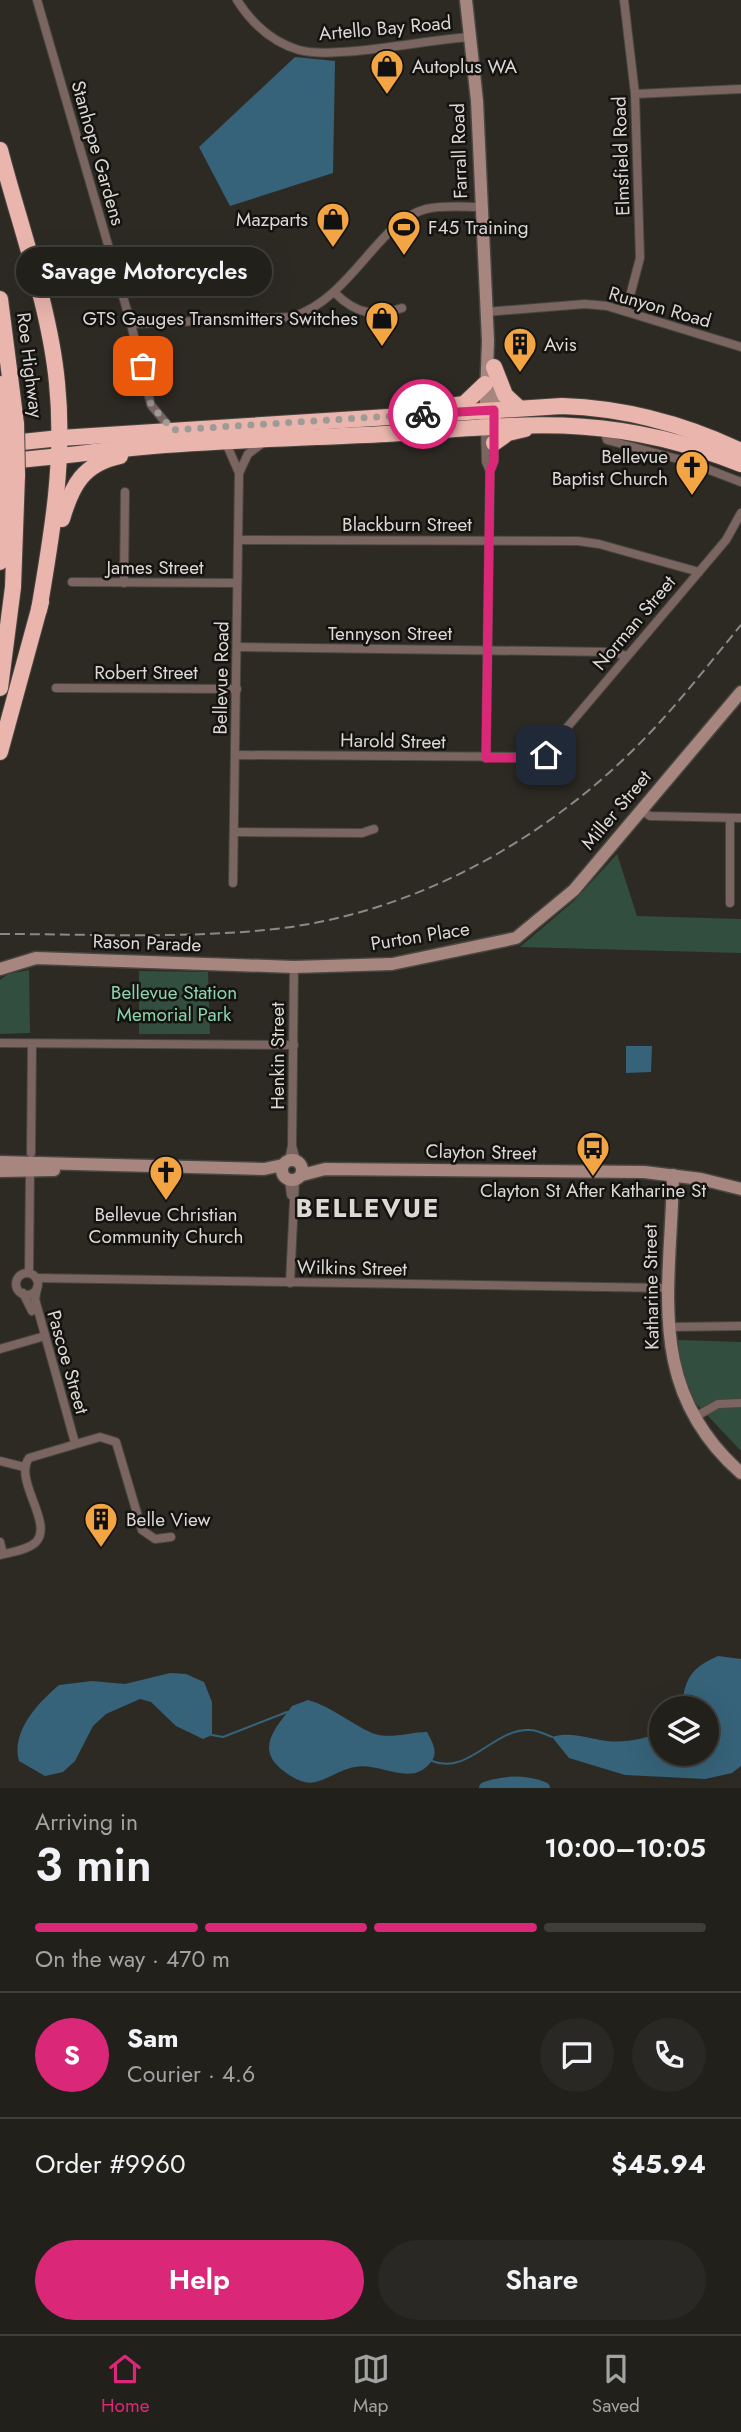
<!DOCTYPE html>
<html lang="en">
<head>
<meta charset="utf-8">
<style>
  body { margin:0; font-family:Jost,sans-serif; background:#2a2824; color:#f1f3f6; height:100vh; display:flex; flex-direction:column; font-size:26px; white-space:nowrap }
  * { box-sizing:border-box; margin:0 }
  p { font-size:23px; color:#a2a3a3 }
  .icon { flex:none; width:38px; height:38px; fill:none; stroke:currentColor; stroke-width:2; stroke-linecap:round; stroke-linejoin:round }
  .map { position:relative; height:1788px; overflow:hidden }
  .sheet { display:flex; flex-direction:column; background:#22201b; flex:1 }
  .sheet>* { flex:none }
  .controls { position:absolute; left:649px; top:1696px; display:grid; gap:14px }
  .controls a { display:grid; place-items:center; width:70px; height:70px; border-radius:50%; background:#22201b; box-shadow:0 7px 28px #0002,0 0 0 2px #3f3e3a; font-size:35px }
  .pin { position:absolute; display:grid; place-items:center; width:60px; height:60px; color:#fff; margin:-30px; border-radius:14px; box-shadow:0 4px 10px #0006 }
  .courier { position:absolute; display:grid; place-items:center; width:70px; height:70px; margin:-35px; border:5px solid #db2777; border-radius:50%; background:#fff; color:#222; box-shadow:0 2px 9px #0007 }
  .bubble { position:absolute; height:49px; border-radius:24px; background:#22201b; box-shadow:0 7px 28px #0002,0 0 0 2px #3f3e3a; font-size:23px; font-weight:600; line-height:49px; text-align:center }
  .overview em { font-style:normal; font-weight:600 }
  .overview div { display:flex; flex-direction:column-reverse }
  .overview { display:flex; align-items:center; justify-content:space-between; height:119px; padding:0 35px }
  h1 { font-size:46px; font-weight:600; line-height:52px }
  .bar { display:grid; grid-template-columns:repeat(4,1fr); gap:10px 7px; align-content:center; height:84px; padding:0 35px }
  .bar i { height:9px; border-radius:5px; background:#3f3e3a }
  .bar .on { background:#db2777 }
  .bar p { grid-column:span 4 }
  .line { display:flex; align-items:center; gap:18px; padding:0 35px; border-top:2px solid #3f3e3a }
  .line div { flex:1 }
  .round { display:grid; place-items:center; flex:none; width:74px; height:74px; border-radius:37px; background:#2a2824 }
  .action { display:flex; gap:14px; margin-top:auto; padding:14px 35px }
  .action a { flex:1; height:80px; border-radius:42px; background:#db2777; color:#fff; font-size:28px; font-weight:600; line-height:80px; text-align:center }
  .action a+a { background:#2a2824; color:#f1f3f6 }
  .dock { display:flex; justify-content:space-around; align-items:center; height:98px; border-top:2px solid #3f3e3a; background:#22201b; font-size:19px; color:#a2a3a3 }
  .dock a { display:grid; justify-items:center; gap:4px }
  .dock .on { color:#db2777 }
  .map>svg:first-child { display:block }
  .green { fill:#324e3e }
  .water { fill:#36637a }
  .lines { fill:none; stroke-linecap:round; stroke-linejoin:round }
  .stream { stroke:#36637a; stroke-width:2 }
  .river { stroke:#36637a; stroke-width:12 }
  .street-casing { stroke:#494640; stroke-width:10 }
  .secondary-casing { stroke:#494640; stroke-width:15 }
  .highway-casing { stroke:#494640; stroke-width:18 }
  .street { stroke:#7a6561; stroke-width:8 }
  .secondary { stroke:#a78680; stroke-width:12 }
  .highway { stroke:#eab5ad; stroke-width:16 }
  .rail { stroke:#8c8985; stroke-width:2; stroke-dasharray:10 5; stroke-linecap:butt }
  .highway-bridge-casing { stroke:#494640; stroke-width:18; stroke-linecap:butt }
  .highway-bridge { stroke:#eab5ad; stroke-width:16 }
  .done { stroke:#9e9b97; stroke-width:7; stroke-dasharray:0 12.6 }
  .route { stroke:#db2777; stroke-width:9 }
  .labels { text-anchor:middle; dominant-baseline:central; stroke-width:5; stroke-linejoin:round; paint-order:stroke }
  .street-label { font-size:19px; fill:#dbd8d5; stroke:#141310 }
  .poi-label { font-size:19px; fill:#dbd8d5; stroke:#141310; text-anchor:start }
  .park-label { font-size:19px; fill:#8cd3ab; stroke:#141310 }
  .district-label { font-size:26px; font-weight:bold; letter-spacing:2px; fill:#dbd8d5; stroke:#141310 }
</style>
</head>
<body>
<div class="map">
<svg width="741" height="1788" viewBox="0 0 741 1788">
  <rect width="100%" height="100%" fill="#2d2a24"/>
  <g class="green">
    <path d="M617,854L637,916L741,919V953L520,947L574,901Z"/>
    <path d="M29,970L30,1033L0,1034V980L8,974Z"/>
    <path d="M139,971L208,972L210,1034H139Z"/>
    <path d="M678,1340L741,1342V1451L680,1386Z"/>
  </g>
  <g class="water">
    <path d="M295,57L335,61L333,173L230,206L199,147Z"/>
    <path d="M626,1046H652L651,1072L626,1073Z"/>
    <path d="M718,1656L741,1659V1766L732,1773L705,1779L625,1775L569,1758L552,1737C571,1731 588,1739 607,1741C626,1743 644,1739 661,1732L662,1754H707V1708H682C684,1679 691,1668 718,1656Z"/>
    <path d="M170,1673L186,1674L204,1682L212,1702V1735L203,1739L176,1726L151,1702L140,1699L106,1714L93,1726L75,1761L63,1772L45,1776L19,1761C11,1731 38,1703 59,1685L92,1681L125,1684Z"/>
    <path d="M308,1700C333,1707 349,1723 372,1733C389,1740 409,1732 427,1732C432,1742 439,1752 431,1762C411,1788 381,1762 355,1767C341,1769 329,1779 315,1782C305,1785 293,1778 285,1772C255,1750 273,1731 292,1706Z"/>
  </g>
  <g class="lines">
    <g class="stream">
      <path d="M212,1735L223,1737L287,1712"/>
      <path d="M432,1761C468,1776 494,1728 530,1730C537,1730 545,1734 552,1737"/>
    </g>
    <path class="river" d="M485,1788C505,1781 524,1780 544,1788"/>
    <defs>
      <g id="street">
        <path d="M37,0L131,324L151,405L171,429"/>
        <path d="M237,0C251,22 272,42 299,50C335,60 428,39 471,37"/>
        <path d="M624,0L635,94L640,258L626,311"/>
        <path d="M635,94L741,89"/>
        <path d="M335,293C356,314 374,317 402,308"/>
        <path d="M486,312L585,304L607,306L741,347"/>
        <path d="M131,324L292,317C352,298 378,221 426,209C444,205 463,207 481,207"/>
        <path d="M485,426L486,462L490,471"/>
        <path d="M604,429L607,440L689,462L741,482"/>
        <path d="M226,443L239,473L233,883"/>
        <path d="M239,473L248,454L265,441"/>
        <path d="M238,540L578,541L599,544L699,572"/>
        <path d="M72,582L237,583"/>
        <path d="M124,583L125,492"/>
        <path d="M237,647L611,652L627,656"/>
        <path d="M56,688L237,689"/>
        <path d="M235,755L542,757L726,540L741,513"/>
        <path d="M486,758L490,471L494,461V442"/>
        <path d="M641,810L650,816L741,818"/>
        <path d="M234,832L362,833L374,829"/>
        <path d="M730,903V818"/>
        <path d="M0,1043L294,1045"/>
        <path d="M292,1146L296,1160"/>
        <path d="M31,1153L32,1044"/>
        <path d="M289,1160L292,1146L294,967"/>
        <path d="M289,1180L291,1195"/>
        <path d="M29,1273L30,1169"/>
        <circle cx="27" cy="1284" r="11"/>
        <path d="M36,1278L668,1288"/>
        <path d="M290,1283L295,1180"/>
        <path d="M37,1288L35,1299L75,1443"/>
        <path d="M23,1293L32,1311"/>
        <path d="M669,1327L741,1326"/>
        <path d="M0,1349L45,1336"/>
        <path d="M695,1417L718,1404L741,1403"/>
        <path d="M0,1461L24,1467"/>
        <path d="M0,1542L3,1554"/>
        <path d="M0,1555C11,1552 28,1550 36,1542C54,1523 13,1480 29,1458L100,1437L116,1442L142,1530L155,1539L171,1537"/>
      </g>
      <g id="secondary">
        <path d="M466,0L477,101L488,341L485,425"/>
        <path d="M494,374L495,419"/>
        <path d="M0,969L36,958L294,967L392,964L516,938L574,890L741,692"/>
        <circle cx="292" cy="1170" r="10"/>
        <path d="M0,1162L264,1169L283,1165"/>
        <path d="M0,1171L54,1170"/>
        <path d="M302,1175L325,1169L644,1172L701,1179L741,1189"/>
        <path d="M673,1175C671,1288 644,1388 741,1473"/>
      </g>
      <g id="highway">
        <path d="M0,150C19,223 50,308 57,383C65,460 52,534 39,610"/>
        <path d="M0,299L16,424"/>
        <path d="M494,367L505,395L519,408"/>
        <path d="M0,384L2,420"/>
        <path d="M450,406L464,404L485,384"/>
        <path d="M494,443L508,433L525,429"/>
        <path d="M3,444L60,438L562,406C625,408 684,424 741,451"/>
        <path d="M5,461C51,458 97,451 142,447C223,440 305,438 386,434C523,425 608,411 741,464"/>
        <path d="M62,519C72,485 83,464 120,456"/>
        <path d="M0,562L3,476"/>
        <path d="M0,688L13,587L17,475"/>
        <path d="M0,752L41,602"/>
      </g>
    </defs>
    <use href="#street" class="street-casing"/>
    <use href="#secondary" class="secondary-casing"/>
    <use href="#highway" class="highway-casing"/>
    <use href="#street" class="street"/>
    <use href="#secondary" class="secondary"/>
    <use href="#highway" class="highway"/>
    <path class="rail" d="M0,934C91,934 184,939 275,929C407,914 531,848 626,757C668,717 704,670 741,625"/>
    <defs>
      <g id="highway-bridge">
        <path d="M2,420L3,476"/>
        <path d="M16,424L17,475"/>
      </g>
    </defs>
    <use href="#highway-bridge" class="highway-bridge-casing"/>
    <use href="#highway-bridge" class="highway-bridge"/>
  </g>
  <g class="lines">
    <path class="done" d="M143,366L151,405L173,430L423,414"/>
    <path class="route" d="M423,414L494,410V461L490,471L486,758H540L546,755"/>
  </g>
  <defs>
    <symbol id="shop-pin" viewBox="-11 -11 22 30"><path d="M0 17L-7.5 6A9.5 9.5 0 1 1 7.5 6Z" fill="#f2a542" stroke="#141310"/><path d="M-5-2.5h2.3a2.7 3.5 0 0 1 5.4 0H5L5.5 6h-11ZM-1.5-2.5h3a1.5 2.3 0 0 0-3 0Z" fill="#111"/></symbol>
    <symbol id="stadium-pin" viewBox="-11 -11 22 30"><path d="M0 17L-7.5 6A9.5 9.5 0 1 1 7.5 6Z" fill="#f2a542" stroke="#141310"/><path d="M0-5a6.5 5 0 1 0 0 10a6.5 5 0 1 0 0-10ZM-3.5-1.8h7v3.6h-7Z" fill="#111"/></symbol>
    <symbol id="building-pin" viewBox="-11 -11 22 30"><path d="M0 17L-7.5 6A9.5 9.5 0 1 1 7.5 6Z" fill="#f2a542" stroke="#141310"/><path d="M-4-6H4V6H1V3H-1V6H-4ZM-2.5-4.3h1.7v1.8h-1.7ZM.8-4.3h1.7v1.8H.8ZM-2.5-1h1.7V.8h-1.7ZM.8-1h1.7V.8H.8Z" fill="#111"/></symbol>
    <symbol id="church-pin" viewBox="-11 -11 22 30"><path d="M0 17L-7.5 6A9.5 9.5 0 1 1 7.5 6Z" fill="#f2a542" stroke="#141310"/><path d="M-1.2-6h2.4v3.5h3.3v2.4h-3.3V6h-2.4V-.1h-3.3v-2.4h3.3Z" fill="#111"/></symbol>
    <symbol id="bus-pin" viewBox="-11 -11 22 30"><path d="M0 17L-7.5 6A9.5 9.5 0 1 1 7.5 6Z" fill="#f2a542" stroke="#141310"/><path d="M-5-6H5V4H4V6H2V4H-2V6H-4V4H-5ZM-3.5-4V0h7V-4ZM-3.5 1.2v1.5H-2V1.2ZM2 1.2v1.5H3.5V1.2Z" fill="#111"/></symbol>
  </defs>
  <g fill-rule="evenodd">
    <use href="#shop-pin" x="368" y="47" width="38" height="52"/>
    <use href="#shop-pin" x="314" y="200" width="38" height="52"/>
    <use href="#stadium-pin" x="385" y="208" width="38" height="52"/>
    <use href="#shop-pin" x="363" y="299" width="38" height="52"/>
    <use href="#building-pin" x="501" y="325" width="38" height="52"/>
    <use href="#church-pin" x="673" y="448" width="38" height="52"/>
    <use href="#bus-pin" x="574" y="1129" width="38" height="52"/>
    <use href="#church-pin" x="147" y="1153" width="38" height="52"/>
    <use href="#building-pin" x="82" y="1500" width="38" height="52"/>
  </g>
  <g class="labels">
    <g class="street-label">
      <text transform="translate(385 28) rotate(-5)">Artello Bay Road</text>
      <text transform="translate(459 151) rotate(-92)">Farrall Road</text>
      <text transform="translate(98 153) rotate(74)">Stanhope Gardens</text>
      <text transform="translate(621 156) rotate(-92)">Elmsfield Road</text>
      <text transform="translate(660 307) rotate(16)">Runyon Road</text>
      <text transform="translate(30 365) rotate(83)">Roe Highway</text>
      <text x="407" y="524">Blackburn Street</text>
      <text x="155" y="567">James Street</text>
      <text transform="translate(634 623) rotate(-50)">Norman Street</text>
      <text x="390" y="633">Tennyson Street</text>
      <text x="146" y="672">Robert Street</text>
      <text transform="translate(221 678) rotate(-89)">Bellevue Road</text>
      <text transform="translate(393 741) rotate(1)">Harold Street</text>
      <text transform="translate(616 810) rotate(-50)">Miller Street</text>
      <text transform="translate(420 936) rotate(-9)">Purton Place</text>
      <text transform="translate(147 943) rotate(2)">Rason Parade</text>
      <text transform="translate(277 1056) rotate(-90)">Henkin Street</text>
      <text transform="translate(481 1152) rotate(1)">Clayton Street</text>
      <text transform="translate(352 1268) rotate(1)">Wilkins Street</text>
      <text transform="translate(651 1287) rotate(-91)">Katharine Street</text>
      <text transform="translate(68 1362) rotate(74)">Pascoe Street</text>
    </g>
    <g class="poi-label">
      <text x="412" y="66">Autoplus WA</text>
      <text x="308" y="219" text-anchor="end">Mazparts</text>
      <text x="428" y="227">F45 Training</text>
      <text x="358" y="318" text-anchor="end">GTS Gauges Transmitters Switches</text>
      <text x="544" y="344">Avis</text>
      <text x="668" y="456" text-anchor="end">Bellevue<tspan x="668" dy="22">Baptist Church</tspan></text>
      <text x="593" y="1190" text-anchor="middle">Clayton St After Katharine St</text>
      <text x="166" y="1214" text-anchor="middle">Bellevue Christian<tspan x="166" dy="22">Community Church</tspan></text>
      <text x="126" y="1519">Belle View</text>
    </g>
    <g class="park-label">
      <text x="174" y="992">Bellevue Station<tspan x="174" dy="22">Memorial Park</tspan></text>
    </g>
    <g class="district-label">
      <text x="368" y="1208">BELLEVUE</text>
    </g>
  </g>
</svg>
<div class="controls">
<a><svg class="icon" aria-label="layers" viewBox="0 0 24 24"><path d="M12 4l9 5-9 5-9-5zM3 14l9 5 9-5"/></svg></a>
</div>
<div class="pin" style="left:143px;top:366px;background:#ea580c"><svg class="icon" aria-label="bag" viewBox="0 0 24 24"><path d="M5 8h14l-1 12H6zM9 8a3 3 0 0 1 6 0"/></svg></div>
<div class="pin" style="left:546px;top:755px;background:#1f2937"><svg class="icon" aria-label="home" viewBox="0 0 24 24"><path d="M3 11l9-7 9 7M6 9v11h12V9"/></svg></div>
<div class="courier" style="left:423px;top:414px"><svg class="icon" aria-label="bike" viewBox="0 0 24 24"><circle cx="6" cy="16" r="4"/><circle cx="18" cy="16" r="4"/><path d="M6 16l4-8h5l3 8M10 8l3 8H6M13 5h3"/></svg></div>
<div class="bubble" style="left:16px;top:247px;width:256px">Savage Motorcycles</div>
</div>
<section class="sheet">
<div class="overview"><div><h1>3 min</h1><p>Arriving in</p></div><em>10:00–10:05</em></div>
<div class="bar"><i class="on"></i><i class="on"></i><i class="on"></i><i></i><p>On the way · 470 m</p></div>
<div class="line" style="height:126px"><b class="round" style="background:#db2777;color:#fff">S</b><div><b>Sam</b><p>Courier · 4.6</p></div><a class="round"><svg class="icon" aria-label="chat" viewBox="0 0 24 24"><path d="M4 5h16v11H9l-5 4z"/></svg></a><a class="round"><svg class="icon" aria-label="phone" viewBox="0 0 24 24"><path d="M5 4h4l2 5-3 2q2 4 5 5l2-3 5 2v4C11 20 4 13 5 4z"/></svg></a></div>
<div class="line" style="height:91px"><div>Order #9960</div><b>$45.94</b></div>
<div class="action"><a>Help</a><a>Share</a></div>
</section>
<nav class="dock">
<a class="on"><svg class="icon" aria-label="home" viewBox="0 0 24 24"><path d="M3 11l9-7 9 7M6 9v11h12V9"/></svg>Home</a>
<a><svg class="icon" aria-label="map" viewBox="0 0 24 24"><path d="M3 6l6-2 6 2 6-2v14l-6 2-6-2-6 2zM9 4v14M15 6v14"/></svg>Map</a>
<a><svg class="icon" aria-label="saved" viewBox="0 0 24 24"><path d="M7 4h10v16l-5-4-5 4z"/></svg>Saved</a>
</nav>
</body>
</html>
